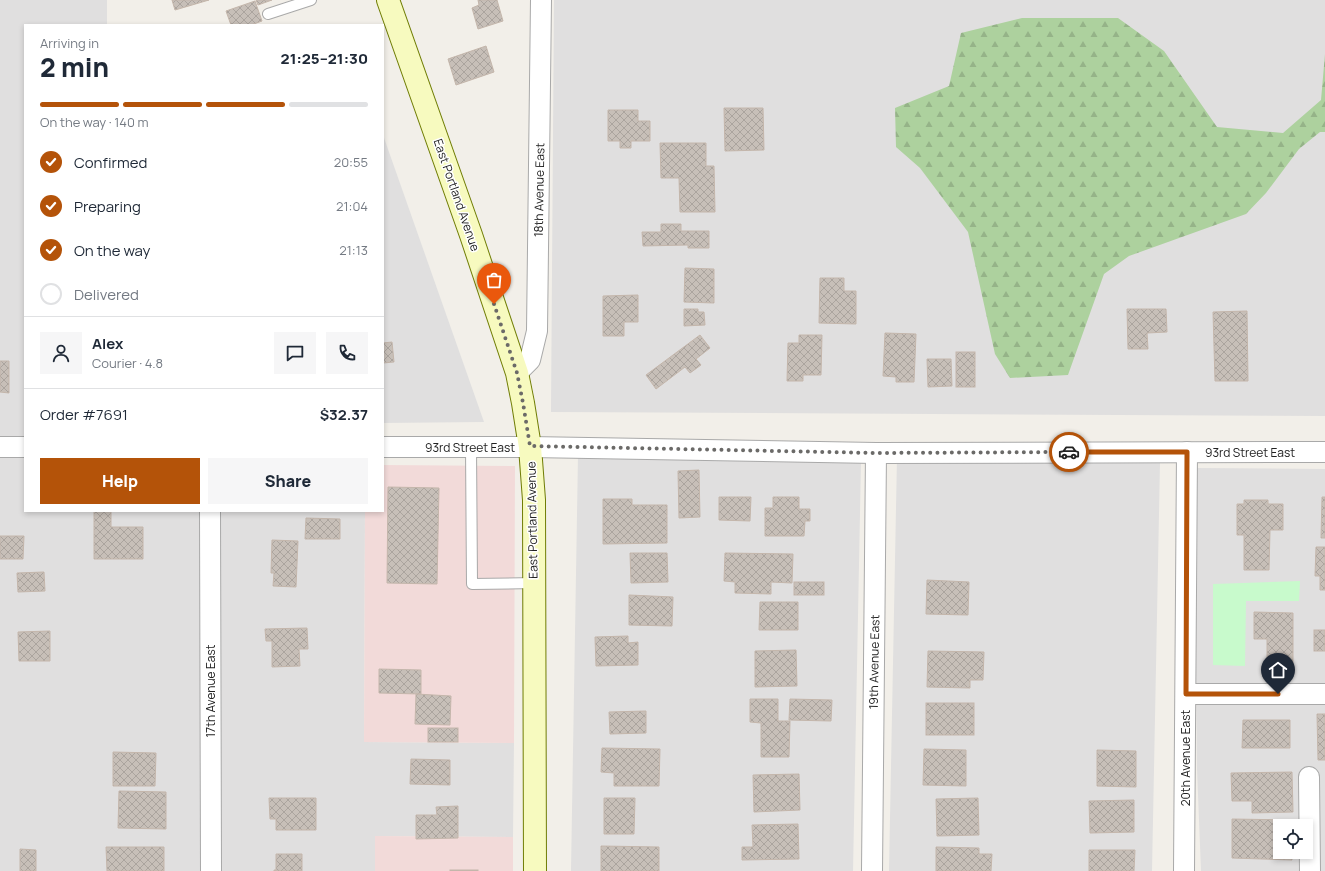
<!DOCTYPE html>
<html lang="en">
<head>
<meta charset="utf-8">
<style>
  body { margin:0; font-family:Manrope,sans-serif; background:#f6f6f7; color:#1f2937; height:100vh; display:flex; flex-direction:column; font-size:15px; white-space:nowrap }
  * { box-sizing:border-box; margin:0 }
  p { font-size:13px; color:#747a83 }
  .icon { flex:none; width:22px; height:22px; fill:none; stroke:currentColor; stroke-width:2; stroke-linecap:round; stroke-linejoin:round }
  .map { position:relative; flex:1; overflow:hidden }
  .side { position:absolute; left:24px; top:24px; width:360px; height:488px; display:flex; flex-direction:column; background:#fff; border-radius:0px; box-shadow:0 2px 6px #0003 }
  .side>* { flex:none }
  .tools { position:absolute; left:1273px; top:819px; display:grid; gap:8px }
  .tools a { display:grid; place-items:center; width:40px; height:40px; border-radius:0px; background:#fff; box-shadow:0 2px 6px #0003; font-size:20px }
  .pin { position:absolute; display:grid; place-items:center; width:34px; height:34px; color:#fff; margin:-41px -17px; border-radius:50% 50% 50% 0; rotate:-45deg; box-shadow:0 0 4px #0007 }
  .pin .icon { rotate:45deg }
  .courier { position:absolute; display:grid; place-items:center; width:40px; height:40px; margin:-20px; border:3px solid #b45309; border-radius:50%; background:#fff; color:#222; box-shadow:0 1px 5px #0007 }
  .overview em { font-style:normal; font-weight:800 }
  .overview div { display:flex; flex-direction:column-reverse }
  .overview { display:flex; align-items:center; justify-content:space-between; height:68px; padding:0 16px }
  h1 { font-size:26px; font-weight:800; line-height:30px }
  .bar { display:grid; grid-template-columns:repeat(4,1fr); gap:6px 4px; align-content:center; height:48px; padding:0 16px }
  .bar i { height:5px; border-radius:3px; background:#e0e1e3 }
  .bar .active { background:#b45309 }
  .bar p { grid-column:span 4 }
  .line { display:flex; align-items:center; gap:10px; padding:0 16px; border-top:1px solid #e0e1e3 }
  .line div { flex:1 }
  .round { display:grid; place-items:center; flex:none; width:42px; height:42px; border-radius:0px; background:#f6f6f7 }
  ol { padding:0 16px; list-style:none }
  li { display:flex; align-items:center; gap:12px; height:44px }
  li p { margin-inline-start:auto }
  li .icon { padding:4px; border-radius:50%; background:#b45309; color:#fff; stroke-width:4 }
  li:last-child { color:#747a83 }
  li i { width:22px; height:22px; border:2px solid #e0e1e3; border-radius:50% }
  .action { display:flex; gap:8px; margin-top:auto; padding:8px 16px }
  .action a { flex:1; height:46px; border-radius:0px; background:#b45309; color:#fff; font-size:16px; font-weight:800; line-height:46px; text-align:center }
  .action a+a { background:#f6f6f7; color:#1f2937 }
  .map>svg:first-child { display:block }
  .residential { fill:#e0dfdf; fill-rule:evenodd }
  .commercial { fill:#f2dad9 }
  .forest { fill:url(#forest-firs) }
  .park { fill:#c8facc }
  .building { fill:url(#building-cross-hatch); stroke:#c4b6ab }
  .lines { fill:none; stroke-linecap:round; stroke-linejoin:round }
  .service-casing { stroke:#a9a9a9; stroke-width:12 }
  .minor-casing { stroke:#a9a9a9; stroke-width:22 }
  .secondary-casing { stroke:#707d05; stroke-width:24 }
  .service { stroke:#fff; stroke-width:10 }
  .minor { stroke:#fff; stroke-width:20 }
  .secondary { stroke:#f7fabf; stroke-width:22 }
  .done { stroke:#6b6a68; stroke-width:4; stroke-dasharray:0 7.2 }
  .route { stroke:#b45309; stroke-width:5 }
  .labels { text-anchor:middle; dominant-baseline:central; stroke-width:3; stroke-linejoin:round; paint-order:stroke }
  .street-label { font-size:12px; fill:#222; stroke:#fff }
</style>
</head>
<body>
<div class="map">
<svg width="1325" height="871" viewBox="0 0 1325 871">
  <defs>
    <pattern id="forest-firs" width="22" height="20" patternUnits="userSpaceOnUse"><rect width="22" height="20" fill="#add19e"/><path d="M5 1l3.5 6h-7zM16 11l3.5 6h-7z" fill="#95b388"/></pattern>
    <pattern id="building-cross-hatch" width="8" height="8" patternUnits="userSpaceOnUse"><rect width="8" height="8" fill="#c7bfb8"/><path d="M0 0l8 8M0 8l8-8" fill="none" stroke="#aba49e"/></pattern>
  </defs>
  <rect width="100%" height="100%" fill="#f2efe9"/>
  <g class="residential">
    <path d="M0,0H107V25H25V511H365L364,742L514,743L513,837L375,836V871H0Z"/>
    <path d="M554,0H1325V416L551,412Z"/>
    <path d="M383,135L484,422L383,423Z"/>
    <path d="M578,456L861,461L853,871H571Z"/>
    <path d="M897,457L1160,462L1152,871H889Z"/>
    <path d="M1196,468L1325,469V871H1201L1197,769L1195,585ZM1280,826H1306V852H1280Z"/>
  </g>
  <g class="commercial">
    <path d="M383,465L515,466L514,743L364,742L365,511H383Z"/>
    <path d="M375,836L513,837V871H375Z"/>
  </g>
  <path class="forest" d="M1022,18H1118L1164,51L1217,127L1283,133L1321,100L1325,54V132H1320L1299,149L1266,193L1246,214L1129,256L1104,274L1068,375L1010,378L995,354L968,232L920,168L896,147L895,108L949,86L961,33Z"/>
  <path class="park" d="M1300,581L1299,601H1246L1245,666L1213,665V584Z"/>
  <g class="building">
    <path d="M172,0H209L175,10Z"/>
    <path d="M256,0H272L258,5Z"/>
    <path d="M478,0H497L503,21L478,29L472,8L479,5Z"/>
    <path d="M255,1L262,21L251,25H231L226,11Z"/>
    <path d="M486,46L494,72L456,85L448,59Z"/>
    <path d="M724,108H763L764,150L725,151Z"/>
    <path d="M608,110H638V121H650V141H631V148H620V141H608Z"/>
    <path d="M660,143H706V166H714L715,212H680L679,178H661Z"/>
    <path d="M661,224H681V231H709V248H688V245L643,246L642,232H661Z"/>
    <path d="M685,268L714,269V303L684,302Z"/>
    <path d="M820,278H844V291H856V324L819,323Z"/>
    <path d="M638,295V322H624V336H603V296Z"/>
    <path d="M684,309H698V312H704L705,325L684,326Z"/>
    <path d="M1127,309H1166L1167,332L1147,333L1148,349H1128Z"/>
    <path d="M1247,311L1248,381H1215L1213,312Z"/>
    <path d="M885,333L916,334L914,382H896V377L883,376Z"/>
    <path d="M700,335L710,348L696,359L701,365L690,373L685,367L656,389L646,375Z"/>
    <path d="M799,335H822L821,375H803V381H787L788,343H799Z"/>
    <path d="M392,342L394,362L383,363V343Z"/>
    <rect x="956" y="352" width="19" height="35"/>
    <path d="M927,359H951L952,386L928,387Z"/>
    <path d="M0,361H9V393L0,392Z"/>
    <path d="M699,470L700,517L679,518L678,471Z"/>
    <path d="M388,487L439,488L437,584L387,583Z"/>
    <path d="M719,497H751L750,521L719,520Z"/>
    <path d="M773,497H799V509H810V521H805L804,536H765V508H773Z"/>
    <path d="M1322,497H1325V538H1321Z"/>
    <path d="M603,499H632V505H667V543L603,544Z"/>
    <path d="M1244,500H1268V504H1283V530H1270L1269,570H1244V535H1237V504H1244Z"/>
    <path d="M94,511H111V527H143V559H94Z"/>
    <path d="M306,518L340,519V539H305Z"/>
    <path d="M0,536H24L23,559H0Z"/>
    <path d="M272,540L298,541L296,587L273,586L274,573H271Z"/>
    <path d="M1316,547H1325V590H1320V576H1315Z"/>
    <path d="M630,553H667L668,582L631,583Z"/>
    <path d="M725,553L793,554L792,583L771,582V594L735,593V582L724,581Z"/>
    <path d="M44,572L45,591L18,592L17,573Z"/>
    <path d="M927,580L969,582L968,615L926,614Z"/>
    <rect x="794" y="582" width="30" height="13"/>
    <path d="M629,595L673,597L672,626L629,625Z"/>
    <path d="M760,602H798V630H759Z"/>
    <path d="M1254,612L1293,613V663H1267V639H1254Z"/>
    <path d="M307,628L308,649H299L300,666L272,667V641H266L265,629Z"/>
    <rect x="1314" y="630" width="11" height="21"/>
    <path d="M50,631V661H19L18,632Z"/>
    <path d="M628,636V643L638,642V665L596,666L595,637Z"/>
    <path d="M796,650L797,686L755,687V651Z"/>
    <path d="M928,651L984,652L983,680H970V688L927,687Z"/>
    <path d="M379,669L421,670V694L379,693Z"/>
    <path d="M416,694L451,696L450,725L415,724Z"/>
    <path d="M750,699H778V721H790L789,757H761V723L750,722Z"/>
    <path d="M790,699L832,700L831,721L789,720Z"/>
    <rect x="926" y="703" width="48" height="32"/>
    <path d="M646,711V733L610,734L609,712Z"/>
    <path d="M1317,714H1325V760H1318Z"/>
    <path d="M1243,720H1290V748H1242Z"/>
    <rect x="428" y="728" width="30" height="14"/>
    <path d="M602,748L660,749L659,786H614V773L601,772Z"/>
    <path d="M924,749L966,750V786L923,785Z"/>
    <path d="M1097,750L1136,751V787L1097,786Z"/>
    <path d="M113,752L156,753L155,786H113Z"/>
    <path d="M411,759L450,760V785L410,784Z"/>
    <path d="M1292,772L1293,812L1252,813V801H1232L1231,773Z"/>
    <path d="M799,774L800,810L754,812L753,775Z"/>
    <path d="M119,791L166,792V829L118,828Z"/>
    <path d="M269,798H316V830H276V819H270Z"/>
    <path d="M604,798H635L634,834H604Z"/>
    <path d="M978,798L979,835L937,836L936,799Z"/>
    <path d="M1134,800V832L1090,833L1089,801Z"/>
    <path d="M458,806V838L416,839V815H437L436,807Z"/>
    <path d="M1232,819L1292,820V826H1280V852H1292V860L1232,858Z"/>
    <path d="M798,824L799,859L742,860V847H753L752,825Z"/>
    <path d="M601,846L659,847V871H601Z"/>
    <path d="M106,847H164V871H107Z"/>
    <path d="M936,847L979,848V854H992L991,871H936Z"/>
    <path d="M20,849L36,850V871H20Z"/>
    <path d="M1089,850H1135L1134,871H1089Z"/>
    <path d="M276,854H302V871H274V870H276Z"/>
    <rect x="450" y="870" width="28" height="1"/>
  </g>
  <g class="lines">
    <defs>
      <g id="service">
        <path d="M268,14L311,0"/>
        <path d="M471,447L472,584L534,583"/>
      </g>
      <g id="minor">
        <path d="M517,373L530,360L537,331L541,0"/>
        <path d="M0,447H25"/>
        <path d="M383,447H530L876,453L1325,452"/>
        <path d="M210,511L211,871"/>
        <path d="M1186,694H1325"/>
        <path d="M1309,777L1310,871"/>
        <path d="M872,871L876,453"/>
        <path d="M1184,871L1187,452"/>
      </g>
      <path id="secondary" d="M388,0L471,235L517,373L523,403L530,447L534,500L535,871"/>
    </defs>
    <use href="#service" class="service-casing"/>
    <use href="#minor" class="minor-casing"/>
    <use href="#secondary" class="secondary-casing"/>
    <use href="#service" class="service"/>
    <use href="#minor" class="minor"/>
    <use href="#secondary" class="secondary"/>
  </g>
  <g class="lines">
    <path class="done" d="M494,304L517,373L523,403L530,446L876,453L1069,452"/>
    <path class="route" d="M1069,452H1187L1186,694H1278"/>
  </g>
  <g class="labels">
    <g class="street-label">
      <text transform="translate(539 190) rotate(-89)">18th Avenue East</text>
      <text transform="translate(457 195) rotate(71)">East Portland Avenue</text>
      <text x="470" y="447">93rd Street East</text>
      <text x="1250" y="452">93rd Street East</text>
      <text transform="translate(532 520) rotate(-91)">East Portland Avenue</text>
      <text transform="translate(874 662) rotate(-89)">19th Avenue East</text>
      <text transform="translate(210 691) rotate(-90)">17th Avenue East</text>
      <text transform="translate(1185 758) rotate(-90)">20th Avenue East</text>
    </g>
  </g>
</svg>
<div class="tools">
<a><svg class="icon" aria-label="locate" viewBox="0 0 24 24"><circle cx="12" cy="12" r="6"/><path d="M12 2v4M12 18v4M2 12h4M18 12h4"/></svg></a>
</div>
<div class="pin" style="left:494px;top:304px;background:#ea580c"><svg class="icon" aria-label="bag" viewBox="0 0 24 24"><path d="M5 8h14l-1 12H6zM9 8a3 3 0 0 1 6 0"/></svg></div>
<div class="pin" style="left:1278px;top:694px;background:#1f2937"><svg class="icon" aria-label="home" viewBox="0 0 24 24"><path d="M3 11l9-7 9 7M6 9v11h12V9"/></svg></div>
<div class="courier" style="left:1069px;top:452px"><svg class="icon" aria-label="car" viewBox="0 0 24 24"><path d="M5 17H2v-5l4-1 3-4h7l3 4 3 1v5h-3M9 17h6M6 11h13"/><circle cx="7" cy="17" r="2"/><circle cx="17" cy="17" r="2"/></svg></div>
<section class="side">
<div class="overview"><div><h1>2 min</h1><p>Arriving in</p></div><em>21:25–21:30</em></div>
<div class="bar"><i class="active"></i><i class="active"></i><i class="active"></i><i></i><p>On the way · 140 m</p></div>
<ol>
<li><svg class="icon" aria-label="check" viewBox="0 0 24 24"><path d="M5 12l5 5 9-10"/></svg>Confirmed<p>20:55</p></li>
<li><svg class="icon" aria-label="check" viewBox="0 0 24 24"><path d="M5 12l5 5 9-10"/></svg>Preparing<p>21:04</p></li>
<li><svg class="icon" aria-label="check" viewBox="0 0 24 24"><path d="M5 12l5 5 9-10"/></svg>On the way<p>21:13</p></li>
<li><i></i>Delivered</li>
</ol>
<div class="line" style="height:72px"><a class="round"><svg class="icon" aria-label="person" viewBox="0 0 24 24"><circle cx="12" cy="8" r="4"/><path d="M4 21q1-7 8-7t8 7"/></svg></a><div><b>Alex</b><p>Courier · 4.8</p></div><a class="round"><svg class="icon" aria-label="chat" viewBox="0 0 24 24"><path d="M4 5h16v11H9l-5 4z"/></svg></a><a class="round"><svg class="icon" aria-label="phone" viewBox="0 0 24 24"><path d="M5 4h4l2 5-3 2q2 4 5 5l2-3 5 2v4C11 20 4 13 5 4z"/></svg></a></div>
<div class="line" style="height:52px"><div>Order #7691</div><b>$32.37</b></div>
<div class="action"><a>Help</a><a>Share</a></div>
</section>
</div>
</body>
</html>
